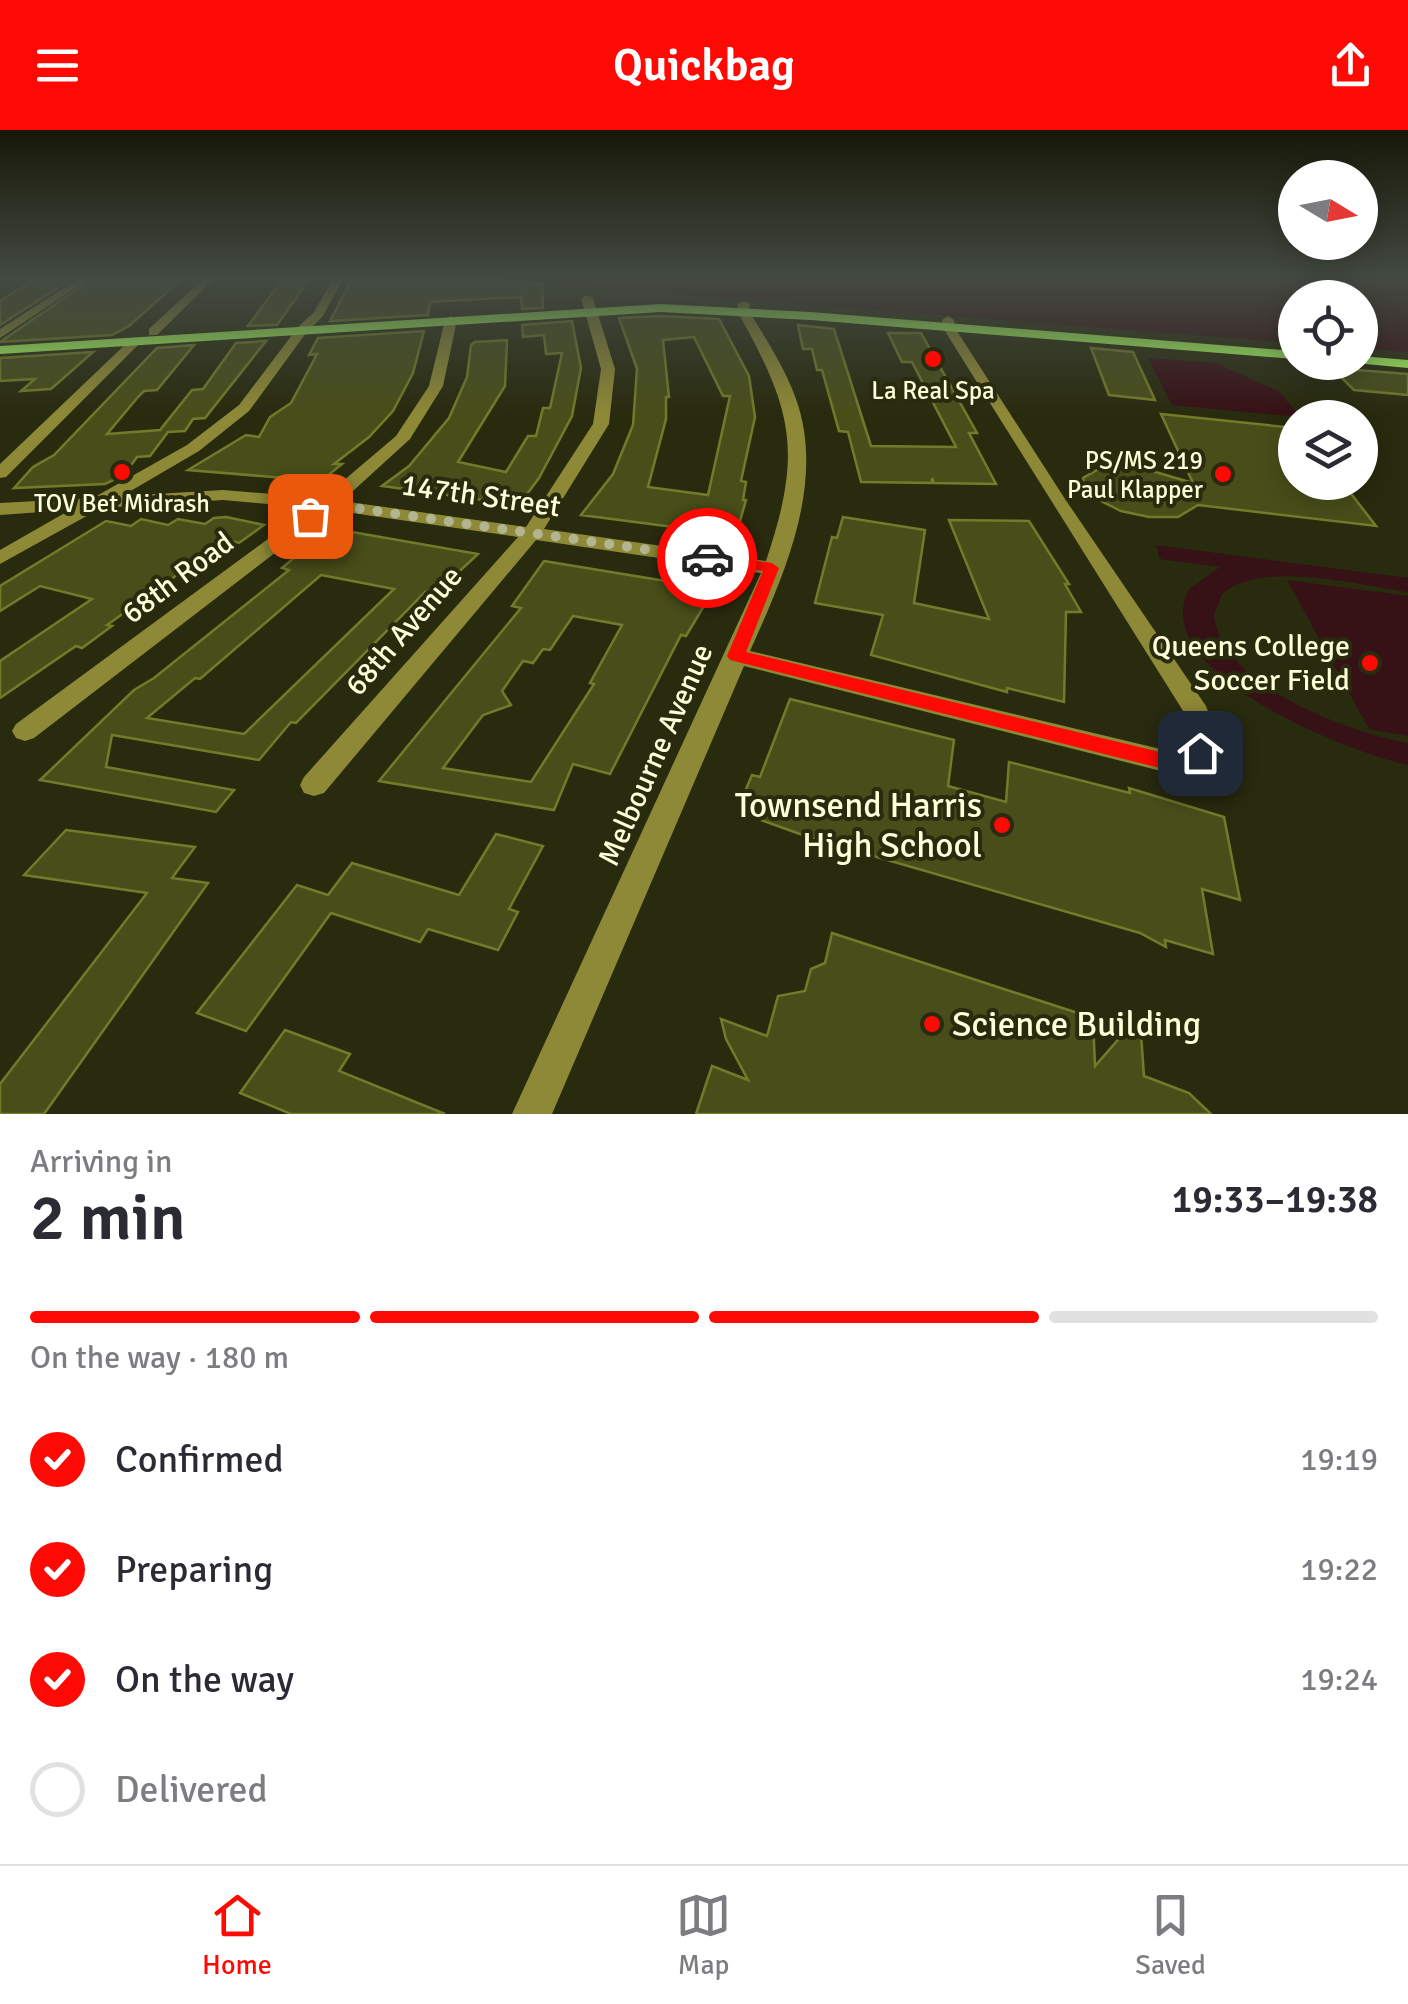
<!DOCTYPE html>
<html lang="en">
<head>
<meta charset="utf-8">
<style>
  body { margin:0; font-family:Signika,sans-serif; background:#f7f7f7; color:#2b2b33; height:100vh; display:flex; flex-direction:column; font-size:38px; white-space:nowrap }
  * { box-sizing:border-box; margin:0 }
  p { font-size:32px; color:#7c7c81 }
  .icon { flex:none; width:55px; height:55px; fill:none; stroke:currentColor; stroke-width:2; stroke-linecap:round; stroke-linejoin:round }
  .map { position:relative; height:984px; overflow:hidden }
  .details { display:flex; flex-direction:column; background:#fff; flex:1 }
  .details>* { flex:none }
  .needle { width:65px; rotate:100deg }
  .fabs { position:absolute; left:1278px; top:30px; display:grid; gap:20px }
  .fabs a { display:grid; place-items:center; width:100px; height:100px; border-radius:50%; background:#fff; box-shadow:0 5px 25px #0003; font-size:50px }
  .pin { position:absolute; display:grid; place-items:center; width:85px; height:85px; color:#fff; margin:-42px; border-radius:20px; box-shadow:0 5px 15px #0006 }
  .courier { position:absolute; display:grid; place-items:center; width:100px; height:100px; margin:-50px; border:8px solid #ff0905; border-radius:50%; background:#fff; color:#222; box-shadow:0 2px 12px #0007 }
  .summary em { font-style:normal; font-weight:600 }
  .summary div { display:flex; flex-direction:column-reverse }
  .summary { display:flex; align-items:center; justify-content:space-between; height:170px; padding:0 30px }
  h1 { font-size:65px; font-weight:600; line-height:75px }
  .bar { display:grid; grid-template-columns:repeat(4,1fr); gap:15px 10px; align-content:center; height:120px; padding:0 30px }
  .bar i { height:12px; border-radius:8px; background:#e1e1e2 }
  .bar .current { background:#ff0905 }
  .bar p { grid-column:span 4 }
  ol { padding:0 30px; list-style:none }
  li { display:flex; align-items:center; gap:30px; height:110px }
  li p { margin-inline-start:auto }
  li .icon { padding:10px; border-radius:50%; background:#ff0905; color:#fff; stroke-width:4 }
  li:last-child { color:#7c7c81 }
  li i { width:55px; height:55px; border:5px solid #e1e1e2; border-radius:50% }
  header { display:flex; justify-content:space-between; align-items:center; height:130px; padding:0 30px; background:#ff0905; color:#fff; font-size:45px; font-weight:600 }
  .menu { display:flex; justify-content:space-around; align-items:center; height:140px; border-top:2px solid #e1e1e2; background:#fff; font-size:28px; color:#7c7c81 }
  .menu a { display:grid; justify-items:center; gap:5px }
  .menu .current { color:#ff0905 }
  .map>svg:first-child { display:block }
  .green { fill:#361116 }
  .building { fill:#484e19; stroke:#727b2a; stroke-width:2.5; fill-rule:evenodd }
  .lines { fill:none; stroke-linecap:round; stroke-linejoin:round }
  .minor { fill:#8e8937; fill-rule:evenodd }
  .major { fill:#a9ff60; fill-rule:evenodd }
  .route { fill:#ff0905 }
  .done { stroke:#b3b592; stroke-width:10; stroke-dasharray:0 18 }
  .poi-dot { fill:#ff0905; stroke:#292b0f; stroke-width:4 }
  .labels { text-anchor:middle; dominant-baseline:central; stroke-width:8; stroke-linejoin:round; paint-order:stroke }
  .far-poi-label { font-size:25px; fill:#feffd9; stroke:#292b0f }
  .street-label { font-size:30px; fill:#feffd9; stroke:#292b0f }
  .poi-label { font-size:30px; fill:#feffd9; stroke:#292b0f; text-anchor:end }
  .near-poi-label { font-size:35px; fill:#feffd9; stroke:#292b0f; text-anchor:end }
</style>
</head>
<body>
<header><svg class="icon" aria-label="menu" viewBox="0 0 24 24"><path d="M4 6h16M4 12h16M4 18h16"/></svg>Quickbag<svg class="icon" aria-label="share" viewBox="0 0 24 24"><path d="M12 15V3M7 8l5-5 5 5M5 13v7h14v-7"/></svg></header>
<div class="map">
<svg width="1408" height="984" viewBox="0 0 1408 984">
  <rect width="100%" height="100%" fill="#292b0f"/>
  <g class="green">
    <path d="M450,147H1408V222L1360,218V168H1295V213Z"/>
    <path d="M1148,228L1216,233L1280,262L1300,287L1172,275Z"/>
    <path d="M1156,415L1408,448V462C1357,455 1264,429 1222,464L1214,485C1222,557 1347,601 1408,613V635C1351,623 1145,543 1189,459L1220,437L1160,429Z"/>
    <path d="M1287,450L1408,466V606L1369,599Z"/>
  </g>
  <g class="building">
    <path d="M39,147H75L0,195V171Z"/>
    <path d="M95,147H128L124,150L184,147L129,196L112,205L0,212Z"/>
    <path d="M284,147H311L277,195L248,196Z"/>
    <path d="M353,147H458L542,154L543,178L522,179L521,167L430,172L428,185L330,191Z"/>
    <path d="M661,186L719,189L749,246L755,287L741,351L746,352L743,370H746L736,405L581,385L613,344L633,295L637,239L619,188ZM694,207L723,266H730L708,365L648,357L666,289V267H669L663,210Z"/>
    <path d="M572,191L581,238L572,286L539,348L519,375L382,356L409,336L449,288L467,247L471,215L475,212L507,210L505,256L458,332L506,342L528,306H536L543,278H550L562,223L546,224L544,205L523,207L522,195Z"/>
    <path d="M798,195L834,199L871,316L956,317L912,232H902L888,203H921L977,303H969L996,354L934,353L932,348V353L861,352L848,302L839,301L822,240H817L812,219H803Z"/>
    <path d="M424,201L413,243L393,281L369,307L334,334H342L321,351L188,340L246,305L259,307L270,287L291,273L317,224L309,225L318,208Z"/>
    <path d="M266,211L205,288L193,289L185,301L168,302L150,326L137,327L124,345L105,354L14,358L33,337L54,325L157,218L194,215L157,260L144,261L138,267L107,304L160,300L192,260L203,259L236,213Z"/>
    <path d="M1091,218L1133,222L1155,270L1109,265Z"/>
    <path d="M93,222L51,259L21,261L35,249L0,251V228Z"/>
    <path d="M1332,238L1408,244V265L1354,260Z"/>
    <path d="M1161,284L1295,298V352H1342L1376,396L1198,375L1178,387H1149L1121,381L1093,367L1085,359L1083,348L1104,336L1142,338L1193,353Z"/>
    <path d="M226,387L264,395L239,413L232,411L196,437L191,435L107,495L112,496L82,518L76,516L0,568V531L92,469L40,456L0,481V456L106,391L131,396L141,389L168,395L178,389L205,394L214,388Z"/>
    <path d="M843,387L925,400L914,473L989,489L949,390L1029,391L1069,454H1065L1081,482H1066L1064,572L1007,558V562L871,525L883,485L815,473L832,407L837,408Z"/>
    <path d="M329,398L478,424L435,464L425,462L296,593L291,592L259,630L112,605L106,637L234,660L216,682L40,650L134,560L154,548L289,440L282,438ZM321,445L394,459L244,604L147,588L195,548L200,549Z"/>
    <path d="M544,431L714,459L686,506L681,505L610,644L573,634L554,680L379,651L521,478L512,476ZM573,486L622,495L590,553L594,554L531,652L443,638L483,585L511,575L502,561L523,531L533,533L543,519L550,520Z"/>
    <path d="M790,569L954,610L948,656L1006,672L1009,632L1130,663L1129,658L1224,687L1240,770L1202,759L1213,824L1165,810L1166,817L1140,803L811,708L761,690L765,681L740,673L752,645L760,647Z"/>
    <path d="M66,700L195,717L172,748L208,753L44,984H0V954L147,763L24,745Z"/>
    <path d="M496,704L543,716L509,779L518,782L498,820L428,799L420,812L331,783L246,901L197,883L297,755L328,765L352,733L459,765Z"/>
    <path d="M832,803L1093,888L1095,936L1123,904H1141L1144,946L1189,963L1211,984H696L712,936L748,950L726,909L721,889L767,906L778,866L805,861L811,839L825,833Z"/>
    <path d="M285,900L350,924L339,941L445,984H291L240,963Z"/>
  </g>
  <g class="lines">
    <g class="minor">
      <path d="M81,147H92L0,208V199Z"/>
      <path d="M205,147H216L157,205H149V199Z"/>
      <path d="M334,147H344L323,186L306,203L249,281L199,321L122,366L223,360L323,368L396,306L429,256L445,190L451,186L457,190L443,256L410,309L342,371L526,397L593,294L601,239L581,168L587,165L593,168L615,239L609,294L544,399L766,431C803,321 793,280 737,181L738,174L744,171L750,174L749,181C766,209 785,238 796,269C826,353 784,445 750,521L1169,621L1188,617L1191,606L1185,584L943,198L942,190L948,186L954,190L955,198L1065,369L1206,576L1217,606L1210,630L1187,642L1169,643L744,536L552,984H512L761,443L536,410L324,663L314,666L304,663L300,655L304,647L518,407L331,380L34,608L25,611L16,608L12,601L16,594L310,378L223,370L101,378L0,434V420L70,380L0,385V373L93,368L187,315L239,275L298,197L314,182Z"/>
      <path d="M132,208L142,211L6,347L0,348V334Z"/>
    </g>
    <g class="major">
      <path d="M661,174L811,182L1295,221V229L811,190L661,182L0,224V216Z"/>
      <path d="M1360,226L1408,230V238L1355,233L1360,232Z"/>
    </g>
  </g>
  <linearGradient id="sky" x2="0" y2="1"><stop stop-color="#171808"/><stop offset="0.52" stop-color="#434a42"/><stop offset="1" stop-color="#434a42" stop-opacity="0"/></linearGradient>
  <rect width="1408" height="284" fill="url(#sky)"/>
  <path class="route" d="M707,424L772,433L779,438L746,522L1168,624L1183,623L1200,615L1209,623L1194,636L1168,640L730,530L727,526L763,441L702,432L700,428Z"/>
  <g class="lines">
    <path class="done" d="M310,386L326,374L707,428"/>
  </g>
  <g class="poi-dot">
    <circle cx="933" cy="229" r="10"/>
    <circle cx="122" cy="342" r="10"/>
    <circle cx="1223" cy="344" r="10"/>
    <circle cx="1370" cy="533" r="10"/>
    <circle cx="1002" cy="695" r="10"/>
    <circle cx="932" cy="894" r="10"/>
  </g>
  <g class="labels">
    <g class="far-poi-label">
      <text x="933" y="260">La Real Spa</text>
      <text x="1203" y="330" text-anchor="end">PS/MS 219<tspan x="1203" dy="29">Paul Klapper</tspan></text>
      <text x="122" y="373">TOV Bet Midrash</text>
    </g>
    <g class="street-label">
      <text transform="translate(481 366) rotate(8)">147th Street</text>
      <text transform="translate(178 448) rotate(-37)">68th Road</text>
      <text transform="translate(404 501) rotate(-49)">68th Avenue</text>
      <text transform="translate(656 625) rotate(-66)">Melbourne Avenue</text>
    </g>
    <g class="poi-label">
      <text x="1350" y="516">Queens College<tspan x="1350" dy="34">Soccer Field</tspan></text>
    </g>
    <g class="near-poi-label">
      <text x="982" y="675">Townsend Harris<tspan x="982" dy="40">High School</tspan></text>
      <text x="952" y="894" text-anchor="start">Science Building</text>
    </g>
  </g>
</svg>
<div class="fabs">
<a><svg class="needle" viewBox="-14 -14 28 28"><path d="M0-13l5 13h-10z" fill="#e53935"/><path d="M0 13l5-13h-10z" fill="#7c7c81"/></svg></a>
<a><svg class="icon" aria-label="locate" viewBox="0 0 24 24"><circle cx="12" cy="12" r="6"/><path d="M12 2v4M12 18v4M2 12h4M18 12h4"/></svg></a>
<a><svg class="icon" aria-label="layers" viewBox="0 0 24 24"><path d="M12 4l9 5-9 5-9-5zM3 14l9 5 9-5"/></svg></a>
</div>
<div class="pin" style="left:310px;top:386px;background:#ea580c"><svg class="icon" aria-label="bag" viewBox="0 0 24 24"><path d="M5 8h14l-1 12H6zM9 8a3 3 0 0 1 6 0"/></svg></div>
<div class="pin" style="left:1200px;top:623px;background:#1f2937"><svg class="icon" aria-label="home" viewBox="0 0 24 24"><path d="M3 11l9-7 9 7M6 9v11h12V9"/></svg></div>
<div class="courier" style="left:707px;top:428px"><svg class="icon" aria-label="car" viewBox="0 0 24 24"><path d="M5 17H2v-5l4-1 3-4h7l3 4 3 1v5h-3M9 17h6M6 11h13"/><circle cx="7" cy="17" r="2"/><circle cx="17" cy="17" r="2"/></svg></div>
</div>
<section class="details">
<div class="summary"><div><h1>2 min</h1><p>Arriving in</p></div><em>19:33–19:38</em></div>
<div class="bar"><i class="current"></i><i class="current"></i><i class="current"></i><i></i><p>On the way · 180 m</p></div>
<ol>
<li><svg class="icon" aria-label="check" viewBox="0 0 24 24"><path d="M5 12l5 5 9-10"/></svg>Confirmed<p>19:19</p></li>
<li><svg class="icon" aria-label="check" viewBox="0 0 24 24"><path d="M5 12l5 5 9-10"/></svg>Preparing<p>19:22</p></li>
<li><svg class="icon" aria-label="check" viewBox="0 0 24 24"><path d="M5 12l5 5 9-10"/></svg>On the way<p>19:24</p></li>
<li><i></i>Delivered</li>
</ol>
</section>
<nav class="menu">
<a class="current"><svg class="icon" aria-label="home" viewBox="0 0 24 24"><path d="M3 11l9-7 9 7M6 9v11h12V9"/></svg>Home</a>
<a><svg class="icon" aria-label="map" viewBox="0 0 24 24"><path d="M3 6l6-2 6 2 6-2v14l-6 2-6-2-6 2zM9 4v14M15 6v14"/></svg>Map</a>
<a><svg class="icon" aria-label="saved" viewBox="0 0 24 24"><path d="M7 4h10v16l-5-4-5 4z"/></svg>Saved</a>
</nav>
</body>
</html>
